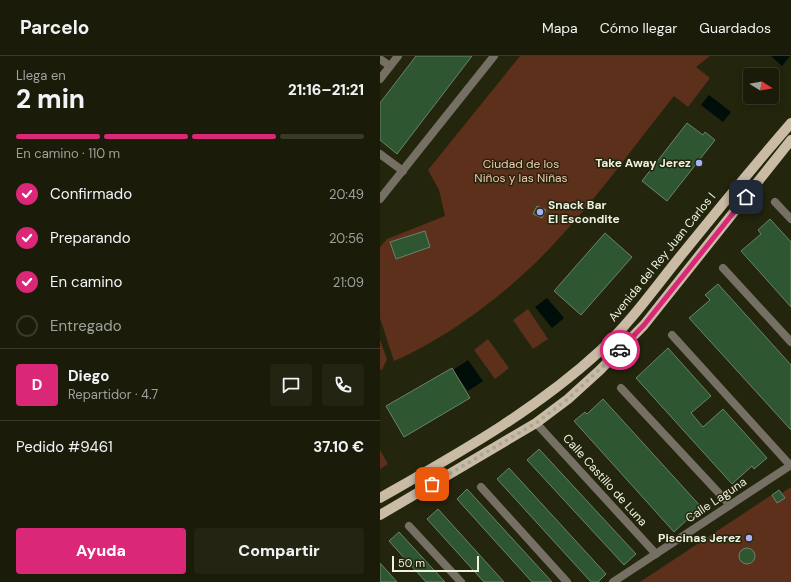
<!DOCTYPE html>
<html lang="es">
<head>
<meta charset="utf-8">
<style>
  body { margin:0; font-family:"DM Sans",sans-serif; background:#232512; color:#f1f3f6; height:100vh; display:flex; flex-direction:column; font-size:15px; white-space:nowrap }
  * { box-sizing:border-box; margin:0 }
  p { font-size:13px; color:#9fa19c }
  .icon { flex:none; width:22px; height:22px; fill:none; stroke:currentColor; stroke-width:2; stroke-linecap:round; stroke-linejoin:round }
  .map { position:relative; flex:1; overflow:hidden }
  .drawer { display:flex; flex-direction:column; background:#1a1c09; width:380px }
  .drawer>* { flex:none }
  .needle { width:26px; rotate:101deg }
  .buttons { position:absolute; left:363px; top:12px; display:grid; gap:8px }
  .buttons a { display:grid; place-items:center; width:36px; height:36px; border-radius:4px; background:#1a1c09; box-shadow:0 2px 10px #0003,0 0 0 1px #383a2a; font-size:20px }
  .scale { position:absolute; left:12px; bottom:10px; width:87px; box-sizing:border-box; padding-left:4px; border:2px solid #eff1e2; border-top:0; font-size:11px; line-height:14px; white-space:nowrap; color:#eff1e2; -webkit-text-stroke:3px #23250c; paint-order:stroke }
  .pin { position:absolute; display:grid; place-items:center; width:34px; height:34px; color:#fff; margin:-17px; border-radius:8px; box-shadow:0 2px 6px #0006 }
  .courier { position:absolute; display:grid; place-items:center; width:40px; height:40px; margin:-20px; border:3px solid #db2777; border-radius:50%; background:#fff; color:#222; box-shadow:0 1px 5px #0007 }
  .summary em { font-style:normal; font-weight:800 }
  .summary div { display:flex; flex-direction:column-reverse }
  .summary { display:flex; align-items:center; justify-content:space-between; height:68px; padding:0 16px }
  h1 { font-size:26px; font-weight:800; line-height:30px }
  .bar { display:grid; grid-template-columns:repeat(4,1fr); gap:6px 4px; align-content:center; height:48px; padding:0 16px }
  .bar i { height:5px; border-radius:3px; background:#383a2a }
  .bar .current { background:#db2777 }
  .bar p { grid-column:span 4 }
  .line { display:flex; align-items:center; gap:10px; padding:0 16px; border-top:1px solid #383a2a }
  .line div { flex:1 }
  .round { display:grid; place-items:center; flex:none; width:42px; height:42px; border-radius:4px; background:#232512 }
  ol { padding:0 16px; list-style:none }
  li { display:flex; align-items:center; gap:12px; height:44px }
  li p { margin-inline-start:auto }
  li .icon { padding:4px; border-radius:50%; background:#db2777; color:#fff; stroke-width:4 }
  li:last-child { color:#9fa19c }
  li i { width:22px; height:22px; border:2px solid #383a2a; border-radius:50% }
  .cta { display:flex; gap:8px; margin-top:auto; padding:8px 16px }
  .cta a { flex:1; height:46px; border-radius:4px; background:#db2777; color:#fff; font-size:16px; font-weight:800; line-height:46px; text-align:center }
  .cta a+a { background:#232512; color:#f1f3f6 }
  header { display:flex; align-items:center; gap:24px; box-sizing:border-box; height:56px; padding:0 20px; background:#1a1c09; border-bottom:1px solid #383a2a }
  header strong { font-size:19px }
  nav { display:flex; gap:22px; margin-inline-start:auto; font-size:14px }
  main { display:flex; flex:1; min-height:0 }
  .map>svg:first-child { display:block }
  .green { fill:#5c301b }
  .water { fill:#000e0a }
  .building { fill:#2e5731; stroke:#6c826d }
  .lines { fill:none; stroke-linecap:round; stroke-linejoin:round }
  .minor { stroke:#766f64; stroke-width:8 }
  .tertiary { stroke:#766f64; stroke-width:8 }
  .primary { stroke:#cabba5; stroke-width:10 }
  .done { stroke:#a8aa97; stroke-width:4; stroke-dasharray:0 7.2 }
  .route { stroke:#db2777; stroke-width:5 }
  .poi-dot { fill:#a8b0fc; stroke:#23250c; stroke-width:1.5 }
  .labels { text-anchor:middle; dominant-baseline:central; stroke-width:3; stroke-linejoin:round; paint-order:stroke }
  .poi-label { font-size:12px; font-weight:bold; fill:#eff1e2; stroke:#23250c; text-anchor:end }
  .park-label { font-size:12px; fill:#f8c7b1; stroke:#23250c }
  .street-label { font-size:12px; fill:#eff1e2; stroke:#23250c }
</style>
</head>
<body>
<header>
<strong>Parcelo</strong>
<nav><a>Mapa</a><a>Cómo llegar</a><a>Guardados</a></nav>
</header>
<main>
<section class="drawer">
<div class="summary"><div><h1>2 min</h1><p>Llega en</p></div><em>21:16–21:21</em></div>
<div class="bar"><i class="current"></i><i class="current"></i><i class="current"></i><i></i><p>En camino · 110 m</p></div>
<ol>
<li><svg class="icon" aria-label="check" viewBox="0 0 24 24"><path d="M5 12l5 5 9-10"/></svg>Confirmado<p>20:49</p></li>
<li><svg class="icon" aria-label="check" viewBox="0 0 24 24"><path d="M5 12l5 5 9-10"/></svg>Preparando<p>20:56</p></li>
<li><svg class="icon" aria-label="check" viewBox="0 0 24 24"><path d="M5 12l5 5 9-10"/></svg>En camino<p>21:09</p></li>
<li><i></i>Entregado</li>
</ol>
<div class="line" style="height:72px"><b class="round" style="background:#db2777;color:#fff">D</b><div><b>Diego</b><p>Repartidor · 4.7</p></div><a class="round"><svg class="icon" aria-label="chat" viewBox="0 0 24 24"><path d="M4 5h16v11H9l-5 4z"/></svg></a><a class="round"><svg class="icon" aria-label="phone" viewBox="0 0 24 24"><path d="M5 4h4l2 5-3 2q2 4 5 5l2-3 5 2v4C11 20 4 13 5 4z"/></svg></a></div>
<div class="line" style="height:52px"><div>Pedido #9461</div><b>37.10 €</b></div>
<div class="cta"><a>Ayuda</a><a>Compartir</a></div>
</section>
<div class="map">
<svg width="411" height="526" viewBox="0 0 411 526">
  <rect width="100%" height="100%" fill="#23250c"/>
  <g class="green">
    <path d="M140,0H330L316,11L330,22L308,51L294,40C254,90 216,144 171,191C131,234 68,282 14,305L0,262V191L7,183L65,160L59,134L48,114Z"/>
    <path d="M148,253L168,283L153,293L133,264Z"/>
    <path d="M108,283L129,312L115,323L94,294Z"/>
    <path d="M0,284L7,303L2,314L0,313Z"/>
    <path d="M0,394L8,408L0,413Z"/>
    <path d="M411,431V526H260L399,434L402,437Z"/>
  </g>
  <g class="water">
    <path d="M391,0H410L402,10Z"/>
    <path d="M329,39L351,56L343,66L321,49Z"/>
    <path d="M167,242L184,262L172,272L155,251Z"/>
    <path d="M88,304L103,325L88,335L73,314Z"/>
  </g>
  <g class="building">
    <path d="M36,0H92L17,98L0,84V47Z"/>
    <path d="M307,67L323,79L325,76L335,84L287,145L262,125Z"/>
    <path d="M157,150L166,154L162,162L153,158Z"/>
    <path d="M390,163L411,186V251L361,195L381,178L378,174Z"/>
    <path d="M45,175L50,191L16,203L10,186Z"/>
    <path d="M225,177L252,201L201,259L174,235Z"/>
    <path d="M338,228L411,309V374L309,262L330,244L325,239Z"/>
    <path d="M288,292L331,340L311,357L323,371L343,353L387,402L374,413L372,410L352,428L256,322Z"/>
    <path d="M72,312L90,342L24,381L6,350Z"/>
    <path d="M223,343L323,453L313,463L311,460L294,476L194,365L205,356L207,358Z"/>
    <path d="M159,393L256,498L244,509L147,404Z"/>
    <path d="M129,412L226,518L218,526H211L117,423Z"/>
    <path d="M87,433L172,526H152L77,443Z"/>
    <path d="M399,434L405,442L397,447L392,439Z"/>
    <path d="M58,453L124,526H104L47,463Z"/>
    <path d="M19,476L65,526H46L9,485Z"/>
    <circle cx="367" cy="500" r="8"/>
    <path d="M0,507L17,526H0Z"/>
  </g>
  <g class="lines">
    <g class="minor">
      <path d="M0,3L10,10"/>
      <path d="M0,23L18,0"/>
      <path d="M0,98L23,115"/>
      <path d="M395,146L411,163"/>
      <path d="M343,212L411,286"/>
      <path d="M292,279L410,409"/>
      <path d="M241,332L350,449"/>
      <path d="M156,367L276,498"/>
      <path d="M101,431L187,526"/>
      <path d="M29,470L81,526"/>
      <path d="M233,526L411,409"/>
    </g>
    <path class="tertiary" d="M0,143L114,0"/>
    <g class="primary">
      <path d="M0,442C77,398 155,355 221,294C250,267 274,233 299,202C336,156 373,111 411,67"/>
      <path d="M0,459L156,367L188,343L220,314L264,269L411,84"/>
    </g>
  </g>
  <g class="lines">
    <path class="done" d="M52,428L156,367L188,343L240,294"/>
    <path class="route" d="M240,294L264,269L366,141"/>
  </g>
  <g class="poi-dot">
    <circle cx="319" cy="107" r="4"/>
    <circle cx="160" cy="156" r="4"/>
    <circle cx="369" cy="482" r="4"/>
  </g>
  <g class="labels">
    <g class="poi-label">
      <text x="311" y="107">Take Away Jerez</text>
      <text x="168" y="149" text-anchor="start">Snack Bar<tspan x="168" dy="14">El Escondite</tspan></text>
      <text x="361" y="482">Piscinas Jerez</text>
    </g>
    <g class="park-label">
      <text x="141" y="108">Ciudad de los<tspan x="141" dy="14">Niños y las Niñas</tspan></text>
    </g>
    <g class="street-label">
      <text transform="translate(282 201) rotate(-51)">Avenida del Rey Juan Carlos I</text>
      <text transform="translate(225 424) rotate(48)">Calle Castillo de Luna</text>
      <text transform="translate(336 444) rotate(-34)">Calle Laguna</text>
    </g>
  </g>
</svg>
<div class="buttons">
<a><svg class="needle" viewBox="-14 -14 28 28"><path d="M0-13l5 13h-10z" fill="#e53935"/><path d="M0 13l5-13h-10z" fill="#9fa19c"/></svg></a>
</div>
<div class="scale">50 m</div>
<div class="pin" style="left:52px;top:428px;background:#ea580c"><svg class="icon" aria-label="bag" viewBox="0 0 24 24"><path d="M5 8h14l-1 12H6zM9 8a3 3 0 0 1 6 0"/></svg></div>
<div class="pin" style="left:366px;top:141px;background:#1f2937"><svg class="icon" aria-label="home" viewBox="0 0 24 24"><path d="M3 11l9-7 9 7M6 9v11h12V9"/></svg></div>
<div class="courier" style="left:240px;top:294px"><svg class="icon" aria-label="car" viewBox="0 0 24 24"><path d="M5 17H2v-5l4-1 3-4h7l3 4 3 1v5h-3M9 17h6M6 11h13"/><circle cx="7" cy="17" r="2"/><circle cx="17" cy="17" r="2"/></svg></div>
</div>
</main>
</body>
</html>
